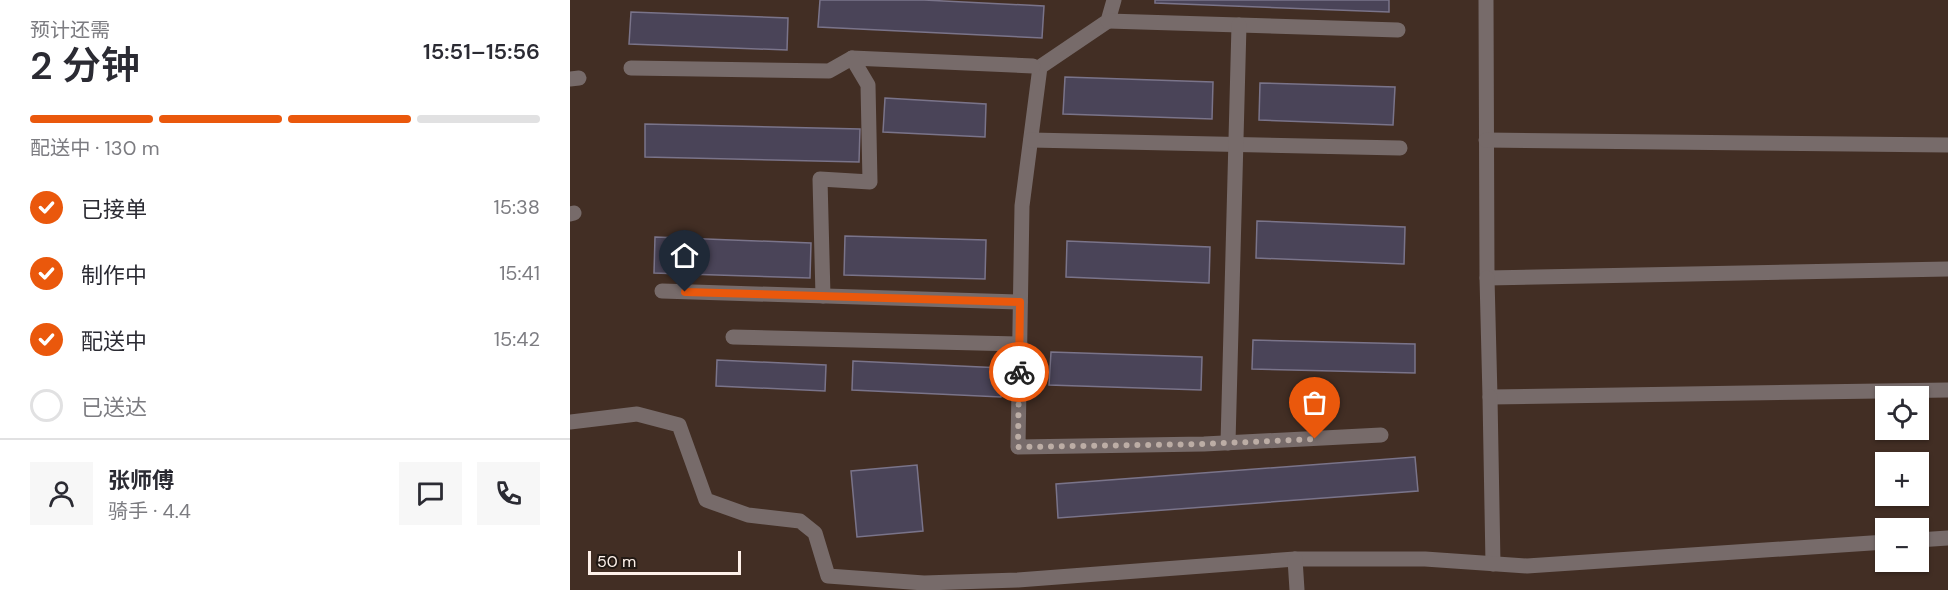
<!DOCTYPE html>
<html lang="zh">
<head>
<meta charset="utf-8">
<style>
  body { margin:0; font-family:"DM Sans","Noto Sans SC",sans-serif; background:#f7f7f7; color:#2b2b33; height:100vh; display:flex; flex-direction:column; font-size:22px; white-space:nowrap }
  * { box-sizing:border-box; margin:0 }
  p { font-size:20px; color:#7c7c81 }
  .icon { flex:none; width:33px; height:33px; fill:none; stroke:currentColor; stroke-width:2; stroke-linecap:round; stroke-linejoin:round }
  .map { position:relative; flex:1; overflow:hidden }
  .sheet { display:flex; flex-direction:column; background:#fff; width:570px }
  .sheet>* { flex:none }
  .fabs { position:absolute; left:1305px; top:386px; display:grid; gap:12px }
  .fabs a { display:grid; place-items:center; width:54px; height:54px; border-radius:0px; background:#fff; box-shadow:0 2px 4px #0004; font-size:30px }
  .scale { position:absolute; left:18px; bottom:15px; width:153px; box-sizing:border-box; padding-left:6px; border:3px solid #fef1ea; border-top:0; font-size:16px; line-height:21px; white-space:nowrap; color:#fef1ea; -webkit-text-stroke:4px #221914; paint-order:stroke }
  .pin { position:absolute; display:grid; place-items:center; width:51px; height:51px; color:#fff; margin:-62px -26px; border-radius:50% 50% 50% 0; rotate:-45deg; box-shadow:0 0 6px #0007 }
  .pin .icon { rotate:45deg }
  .courier { position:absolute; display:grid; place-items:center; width:60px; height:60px; margin:-30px; border:4px solid #ea580c; border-radius:50%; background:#fff; color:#222; box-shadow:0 2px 8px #0007 }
  .head em { font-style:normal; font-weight:600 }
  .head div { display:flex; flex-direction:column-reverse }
  .head { display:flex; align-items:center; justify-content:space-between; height:102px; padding:0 30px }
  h1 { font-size:39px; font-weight:600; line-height:45px }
  .bar { display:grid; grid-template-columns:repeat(4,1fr); gap:9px 6px; align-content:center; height:72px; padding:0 30px }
  .bar i { height:8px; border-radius:4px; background:#e1e1e2 }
  .bar .current { background:#ea580c }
  .bar p { grid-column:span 4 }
  .line { display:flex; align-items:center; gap:15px; padding:0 30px; border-top:2px solid #e1e1e2 }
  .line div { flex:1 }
  .round { display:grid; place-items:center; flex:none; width:63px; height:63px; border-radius:0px; background:#f7f7f7 }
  ol { padding:0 30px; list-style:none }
  li { display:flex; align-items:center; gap:18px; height:66px }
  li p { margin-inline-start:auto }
  li .icon { padding:6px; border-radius:50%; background:#ea580c; color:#fff; stroke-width:4 }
  li:last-child { color:#7c7c81 }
  li i { width:33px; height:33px; border:3px solid #e1e1e2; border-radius:50% }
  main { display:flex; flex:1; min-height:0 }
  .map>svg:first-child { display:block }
  .building { fill:#4a4458; stroke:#7a748a; stroke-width:1.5 }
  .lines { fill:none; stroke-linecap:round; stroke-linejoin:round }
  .minor { stroke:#776b6a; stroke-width:15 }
  .done { stroke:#bcada5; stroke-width:6; stroke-dasharray:0 10.8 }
  .route { stroke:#ea580c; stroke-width:8 }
</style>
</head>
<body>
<main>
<section class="sheet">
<div class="head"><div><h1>2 分钟</h1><p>预计还需</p></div><em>15:51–15:56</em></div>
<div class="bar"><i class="current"></i><i class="current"></i><i class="current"></i><i></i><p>配送中 · 130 m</p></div>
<ol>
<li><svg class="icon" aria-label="check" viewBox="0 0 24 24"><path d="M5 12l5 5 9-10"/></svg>已接单<p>15:38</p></li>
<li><svg class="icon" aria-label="check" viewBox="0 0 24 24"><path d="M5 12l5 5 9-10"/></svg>制作中<p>15:41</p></li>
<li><svg class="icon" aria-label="check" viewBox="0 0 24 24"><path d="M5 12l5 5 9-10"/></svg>配送中<p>15:42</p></li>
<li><i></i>已送达</li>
</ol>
<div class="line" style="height:108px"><a class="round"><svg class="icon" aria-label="person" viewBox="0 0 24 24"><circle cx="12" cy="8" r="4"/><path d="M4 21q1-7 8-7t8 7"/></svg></a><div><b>张师傅</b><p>骑手 · 4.4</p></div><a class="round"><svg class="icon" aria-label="chat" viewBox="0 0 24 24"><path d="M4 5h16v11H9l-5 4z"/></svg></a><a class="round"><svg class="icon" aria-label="phone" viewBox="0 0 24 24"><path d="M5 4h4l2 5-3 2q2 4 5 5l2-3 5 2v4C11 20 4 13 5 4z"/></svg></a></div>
</section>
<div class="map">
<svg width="1378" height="590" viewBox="0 0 1378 590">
  <rect width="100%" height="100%" fill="#422e24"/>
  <g class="building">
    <path d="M250,0H354L474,6L472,38L248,27Z"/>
    <path d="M585,0H819V12L585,3Z"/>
    <path d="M61,12L218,18L217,50L59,44Z"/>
    <path d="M495,77L643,82L642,119L493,114Z"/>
    <path d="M690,83L825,87L823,125L689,120Z"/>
    <path d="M315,98L416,104L415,137L313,132Z"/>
    <path d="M75,124L290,129L289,162L75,157Z"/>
    <path d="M687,221L835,227L834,264L686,258Z"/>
    <path d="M275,236L416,240L415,279L274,275Z"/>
    <path d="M85,237L241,243L240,278L84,273Z"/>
    <path d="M497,241L640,247L639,283L496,277Z"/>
    <path d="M683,340L845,344V373L682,369Z"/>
    <path d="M481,352L632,357L631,390L479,385Z"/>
    <path d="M147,360L256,365L255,391L146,386Z"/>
    <path d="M283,361L432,368L431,397L282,390Z"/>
    <path d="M845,457L848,491L488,518L486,484Z"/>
    <path d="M347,465L353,531L287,537L281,471Z"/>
  </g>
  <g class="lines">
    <g class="minor">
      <path d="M544,0L538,21L470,67L452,206L448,447L634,444L811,435"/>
      <path d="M916,0L917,278L1378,269"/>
      <path d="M538,21L828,30"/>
      <path d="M61,68L259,71L282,58L463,66"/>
      <path d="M0,79L9,78"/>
      <path d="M461,140L830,148"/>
      <path d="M916,140L1378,145"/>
      <path d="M0,214L4,213"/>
      <path d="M917,278L920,397L1378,390"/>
      <path d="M92,291L450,302"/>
      <path d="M253,296L250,179L300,182L298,85L282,58"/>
      <path d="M163,337L450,344"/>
      <path d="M920,397L923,564"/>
      <path d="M0,422L67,414L109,425L136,500L178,515L230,521L245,533L258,576L354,583L448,580L725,559H855L957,566L1316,542"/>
      <path d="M658,443L669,25"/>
      <path d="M1348,540L1378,538"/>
      <path d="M725,559L727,590"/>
    </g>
  </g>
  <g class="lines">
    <path class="done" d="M449,372L448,447L634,444L745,439"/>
    <path class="route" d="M115,292L450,302L449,372"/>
  </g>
</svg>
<div class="fabs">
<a><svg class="icon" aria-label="locate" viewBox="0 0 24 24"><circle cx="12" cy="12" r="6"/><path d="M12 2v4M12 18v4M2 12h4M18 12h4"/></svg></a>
<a>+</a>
<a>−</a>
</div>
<div class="scale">50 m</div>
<div class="pin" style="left:745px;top:439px;background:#ea580c"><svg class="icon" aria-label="bag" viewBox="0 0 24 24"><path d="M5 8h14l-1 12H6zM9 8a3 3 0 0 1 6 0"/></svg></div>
<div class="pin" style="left:115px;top:292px;background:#1f2937"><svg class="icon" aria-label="home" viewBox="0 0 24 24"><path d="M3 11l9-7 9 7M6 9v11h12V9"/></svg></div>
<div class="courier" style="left:449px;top:372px"><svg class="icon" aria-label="bike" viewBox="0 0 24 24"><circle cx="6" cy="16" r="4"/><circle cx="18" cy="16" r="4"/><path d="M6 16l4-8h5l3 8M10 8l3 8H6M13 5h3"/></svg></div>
</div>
</main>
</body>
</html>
